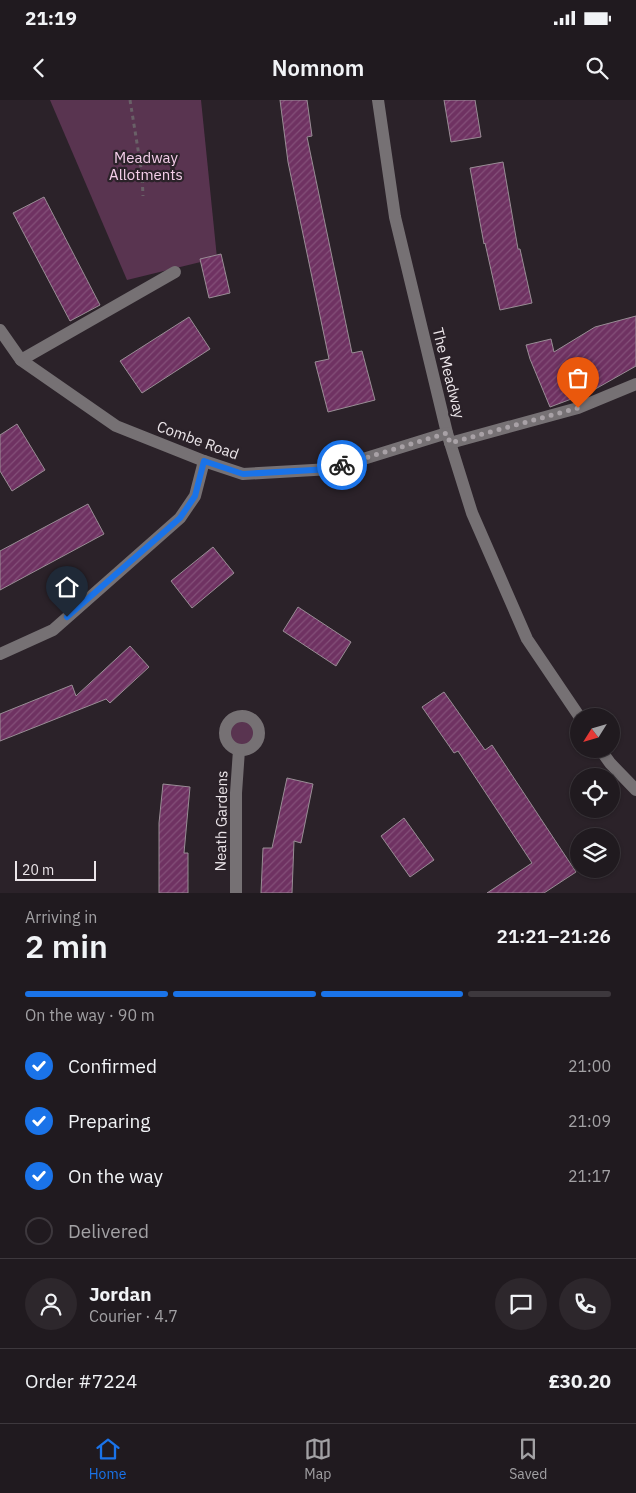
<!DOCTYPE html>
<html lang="en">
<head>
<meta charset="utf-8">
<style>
  body { margin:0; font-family:"IBM Plex Sans",sans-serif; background:#2d272c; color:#f1f3f6; height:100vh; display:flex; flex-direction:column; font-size:19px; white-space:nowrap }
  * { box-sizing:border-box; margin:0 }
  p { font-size:16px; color:#a2a1a4 }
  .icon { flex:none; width:28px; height:28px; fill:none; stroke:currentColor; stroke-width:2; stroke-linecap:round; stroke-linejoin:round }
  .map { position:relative; height:793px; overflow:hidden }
  .panel { display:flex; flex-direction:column; background:#201a1f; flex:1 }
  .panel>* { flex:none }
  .needle { width:32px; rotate:233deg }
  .fabs { position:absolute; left:570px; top:608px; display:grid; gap:10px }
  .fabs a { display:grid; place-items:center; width:50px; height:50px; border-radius:50%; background:#201a1f; box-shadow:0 1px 4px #0004,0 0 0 1px #3d383d; font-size:25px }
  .scale { position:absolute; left:15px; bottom:12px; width:81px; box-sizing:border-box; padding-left:5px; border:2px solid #ece6ea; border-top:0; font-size:14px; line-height:18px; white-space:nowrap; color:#ece6ea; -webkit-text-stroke:4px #2b2229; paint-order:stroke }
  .pin { position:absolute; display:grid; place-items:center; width:42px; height:42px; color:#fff; margin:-51px -21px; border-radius:50% 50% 50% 0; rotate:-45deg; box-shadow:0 0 5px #0007 }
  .pin .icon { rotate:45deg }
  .courier { position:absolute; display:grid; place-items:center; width:50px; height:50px; margin:-25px; border:4px solid #1a73e8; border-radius:50%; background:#fff; color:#222; box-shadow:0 1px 6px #0007 }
  .summary em { font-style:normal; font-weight:600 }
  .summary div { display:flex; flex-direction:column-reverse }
  .summary { display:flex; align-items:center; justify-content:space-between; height:85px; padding:0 25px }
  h1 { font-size:32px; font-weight:600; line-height:38px }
  .bar { display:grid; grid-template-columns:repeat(4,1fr); gap:8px 5px; align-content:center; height:60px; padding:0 25px }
  .bar i { height:6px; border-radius:4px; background:#3d383d }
  .bar .active { background:#1a73e8 }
  .bar p { grid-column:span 4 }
  .line { display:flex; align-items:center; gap:12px; padding:0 25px; border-top:1px solid #3d383d }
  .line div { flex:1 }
  .round { display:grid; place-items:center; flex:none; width:52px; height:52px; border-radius:26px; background:#2d272c }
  ol { padding:0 25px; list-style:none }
  li { display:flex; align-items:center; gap:15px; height:55px }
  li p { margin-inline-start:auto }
  li .icon { padding:5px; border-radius:50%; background:#1a73e8; color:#fff; stroke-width:4 }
  li:last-child { color:#a2a1a4 }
  li i { width:28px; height:28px; border:2px solid #3d383d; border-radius:50% }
  .status { display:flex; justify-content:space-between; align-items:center; height:35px; padding:0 25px; background:#201a1f; direction:ltr }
  .status svg { height:14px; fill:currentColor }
  header { display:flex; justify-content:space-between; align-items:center; height:65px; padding:0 25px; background:#201a1f; font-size:22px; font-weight:600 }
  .menu { display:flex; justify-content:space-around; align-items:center; height:70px; border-top:1px solid #3d383d; background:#201a1f; font-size:14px; color:#a2a1a4 }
  .menu a { display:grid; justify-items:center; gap:2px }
  .menu .active { color:#1a73e8 }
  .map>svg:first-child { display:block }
  .green { fill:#593450 }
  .building { fill:url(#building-hatch); stroke:#998d95 }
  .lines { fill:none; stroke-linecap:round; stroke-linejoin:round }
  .path { stroke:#696067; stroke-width:3; stroke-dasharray:4 4; stroke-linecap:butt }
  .minor { stroke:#767174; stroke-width:12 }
  .done { stroke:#a8a1a6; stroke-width:5; stroke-dasharray:0 9 }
  .route { stroke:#1a73e8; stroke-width:6 }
  .labels { text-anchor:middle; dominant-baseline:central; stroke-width:4.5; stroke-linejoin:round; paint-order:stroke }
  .park-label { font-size:15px; fill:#f5cfea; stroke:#2b2229 }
  .street-label { font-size:15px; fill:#ece6ea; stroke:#2b2229 }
</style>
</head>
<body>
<div class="status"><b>21:19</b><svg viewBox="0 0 49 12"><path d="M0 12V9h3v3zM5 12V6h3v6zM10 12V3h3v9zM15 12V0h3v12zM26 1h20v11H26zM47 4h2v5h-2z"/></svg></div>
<header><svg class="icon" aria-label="back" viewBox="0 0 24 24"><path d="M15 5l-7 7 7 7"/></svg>Nomnom<svg class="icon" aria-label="search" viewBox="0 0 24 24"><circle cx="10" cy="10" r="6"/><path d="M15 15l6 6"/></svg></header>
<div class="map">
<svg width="636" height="793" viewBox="0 0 636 793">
  <defs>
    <pattern id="building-hatch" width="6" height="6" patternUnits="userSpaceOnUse" patternTransform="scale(1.25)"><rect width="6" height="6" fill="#6f3262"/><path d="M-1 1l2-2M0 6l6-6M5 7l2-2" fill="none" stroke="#845079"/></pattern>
  </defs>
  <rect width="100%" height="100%" fill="#2b2229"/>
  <g class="green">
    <path d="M50,0H201L217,158L127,180Z"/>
    <circle cx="242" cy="633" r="17"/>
  </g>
  <g class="building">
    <path d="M280,0H307L312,36L307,37L352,253L362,251L375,300L328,312L315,262L329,259L288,62Z"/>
    <path d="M444,0H475L481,37L451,42Z"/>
    <path d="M503,62L518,149H520L532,203L500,210L485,143L484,144L470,68Z"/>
    <path d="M44,97L100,205L70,221L13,113Z"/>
    <path d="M221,154L230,193L209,198L200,159Z"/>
    <path d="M636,216V266L590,292L550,307L530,259L526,245L551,239L554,252L595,227Z"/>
    <path d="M189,217L210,249L142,293L120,261Z"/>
    <path d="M17,324L45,370L12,391L0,371V335Z"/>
    <path d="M88,404L104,434L0,490V451Z"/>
    <path d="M213,447L234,473L192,508L171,481Z"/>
    <path d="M298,507L351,542L336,566L283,531Z"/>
    <path d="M130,546L149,567L110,603L106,599L0,641V614L72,585L76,596Z"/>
    <path d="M444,592L485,650L492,645L576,772L544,793H487L532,763L458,651L454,653L422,607Z"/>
    <path d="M287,678L313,684L301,743L294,741L292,793H261L263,748H272Z"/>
    <path d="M163,684L190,687L184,753H188V793H159V723Z"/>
    <path d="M404,718L434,760L410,777L381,736Z"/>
  </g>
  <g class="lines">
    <path class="path" d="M130,0L142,74L143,96"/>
    <g class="minor">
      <path d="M378,0L395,117L447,333L472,413L527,539L579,616"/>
      <path d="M0,230L21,260L116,326L204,361L243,374L331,369L447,333"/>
      <path d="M21,260L175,172"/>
      <path d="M450,343L578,308L636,284"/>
      <path d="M0,554L53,530L180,418L195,396L204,361"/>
      <circle cx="242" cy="633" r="17"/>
      <path d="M600,649L610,663L636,690"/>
      <path d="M236,793V693L239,650"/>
    </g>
  </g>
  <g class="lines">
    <path class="done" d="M342,365L447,333L450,343L578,308"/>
    <path class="route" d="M67,517L180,418L195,396L204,361L243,374L331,369L342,365"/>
  </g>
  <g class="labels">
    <g class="park-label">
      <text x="146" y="57">Meadway<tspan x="146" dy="17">Allotments</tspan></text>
    </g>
    <g class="street-label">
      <text transform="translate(449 273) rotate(76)">The Meadway</text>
      <text transform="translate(198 340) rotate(20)">Combe Road</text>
      <text transform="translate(221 721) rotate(-89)">Neath Gardens</text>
    </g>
  </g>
</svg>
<div class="fabs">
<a><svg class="needle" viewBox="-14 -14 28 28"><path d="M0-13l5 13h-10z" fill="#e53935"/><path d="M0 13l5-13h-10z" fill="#a2a1a4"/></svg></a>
<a><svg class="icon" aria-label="locate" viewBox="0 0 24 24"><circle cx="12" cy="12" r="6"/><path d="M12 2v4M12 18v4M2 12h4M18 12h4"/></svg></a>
<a><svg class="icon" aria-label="layers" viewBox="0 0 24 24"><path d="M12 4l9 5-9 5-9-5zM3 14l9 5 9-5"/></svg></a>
</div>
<div class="scale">20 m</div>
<div class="pin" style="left:578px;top:308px;background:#ea580c"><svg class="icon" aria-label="bag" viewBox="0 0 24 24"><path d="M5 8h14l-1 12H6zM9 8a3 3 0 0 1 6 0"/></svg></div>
<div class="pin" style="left:67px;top:517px;background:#1f2937"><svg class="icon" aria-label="home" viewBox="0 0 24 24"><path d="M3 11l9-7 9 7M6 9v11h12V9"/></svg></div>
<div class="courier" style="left:342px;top:365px"><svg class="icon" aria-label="bike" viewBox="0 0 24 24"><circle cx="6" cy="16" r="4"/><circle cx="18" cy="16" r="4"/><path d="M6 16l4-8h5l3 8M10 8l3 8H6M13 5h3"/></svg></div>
</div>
<section class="panel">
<div class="summary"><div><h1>2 min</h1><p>Arriving in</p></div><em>21:21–21:26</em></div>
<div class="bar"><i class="active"></i><i class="active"></i><i class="active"></i><i></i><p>On the way · 90 m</p></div>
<ol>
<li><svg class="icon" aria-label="check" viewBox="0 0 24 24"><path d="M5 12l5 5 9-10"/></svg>Confirmed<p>21:00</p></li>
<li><svg class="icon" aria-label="check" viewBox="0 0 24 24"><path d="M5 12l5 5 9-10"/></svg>Preparing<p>21:09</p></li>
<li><svg class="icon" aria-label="check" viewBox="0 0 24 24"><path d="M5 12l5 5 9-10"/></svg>On the way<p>21:17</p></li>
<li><i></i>Delivered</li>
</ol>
<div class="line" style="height:90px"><a class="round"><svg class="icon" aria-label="person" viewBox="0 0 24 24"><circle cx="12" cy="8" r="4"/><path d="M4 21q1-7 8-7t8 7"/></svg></a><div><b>Jordan</b><p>Courier · 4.7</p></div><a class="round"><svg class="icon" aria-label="chat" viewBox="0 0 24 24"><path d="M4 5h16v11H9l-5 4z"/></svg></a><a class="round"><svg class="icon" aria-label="phone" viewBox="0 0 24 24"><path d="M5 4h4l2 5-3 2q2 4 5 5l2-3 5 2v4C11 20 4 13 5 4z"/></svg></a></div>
<div class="line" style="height:65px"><div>Order #7224</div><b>£30.20</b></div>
</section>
<nav class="menu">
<a class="active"><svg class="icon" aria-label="home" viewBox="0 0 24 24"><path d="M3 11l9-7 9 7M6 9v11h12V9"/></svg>Home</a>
<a><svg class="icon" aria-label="map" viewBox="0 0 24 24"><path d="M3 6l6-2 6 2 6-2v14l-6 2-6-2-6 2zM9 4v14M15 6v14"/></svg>Map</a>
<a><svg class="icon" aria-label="saved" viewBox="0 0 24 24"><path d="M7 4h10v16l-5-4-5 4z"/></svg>Saved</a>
</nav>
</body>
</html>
